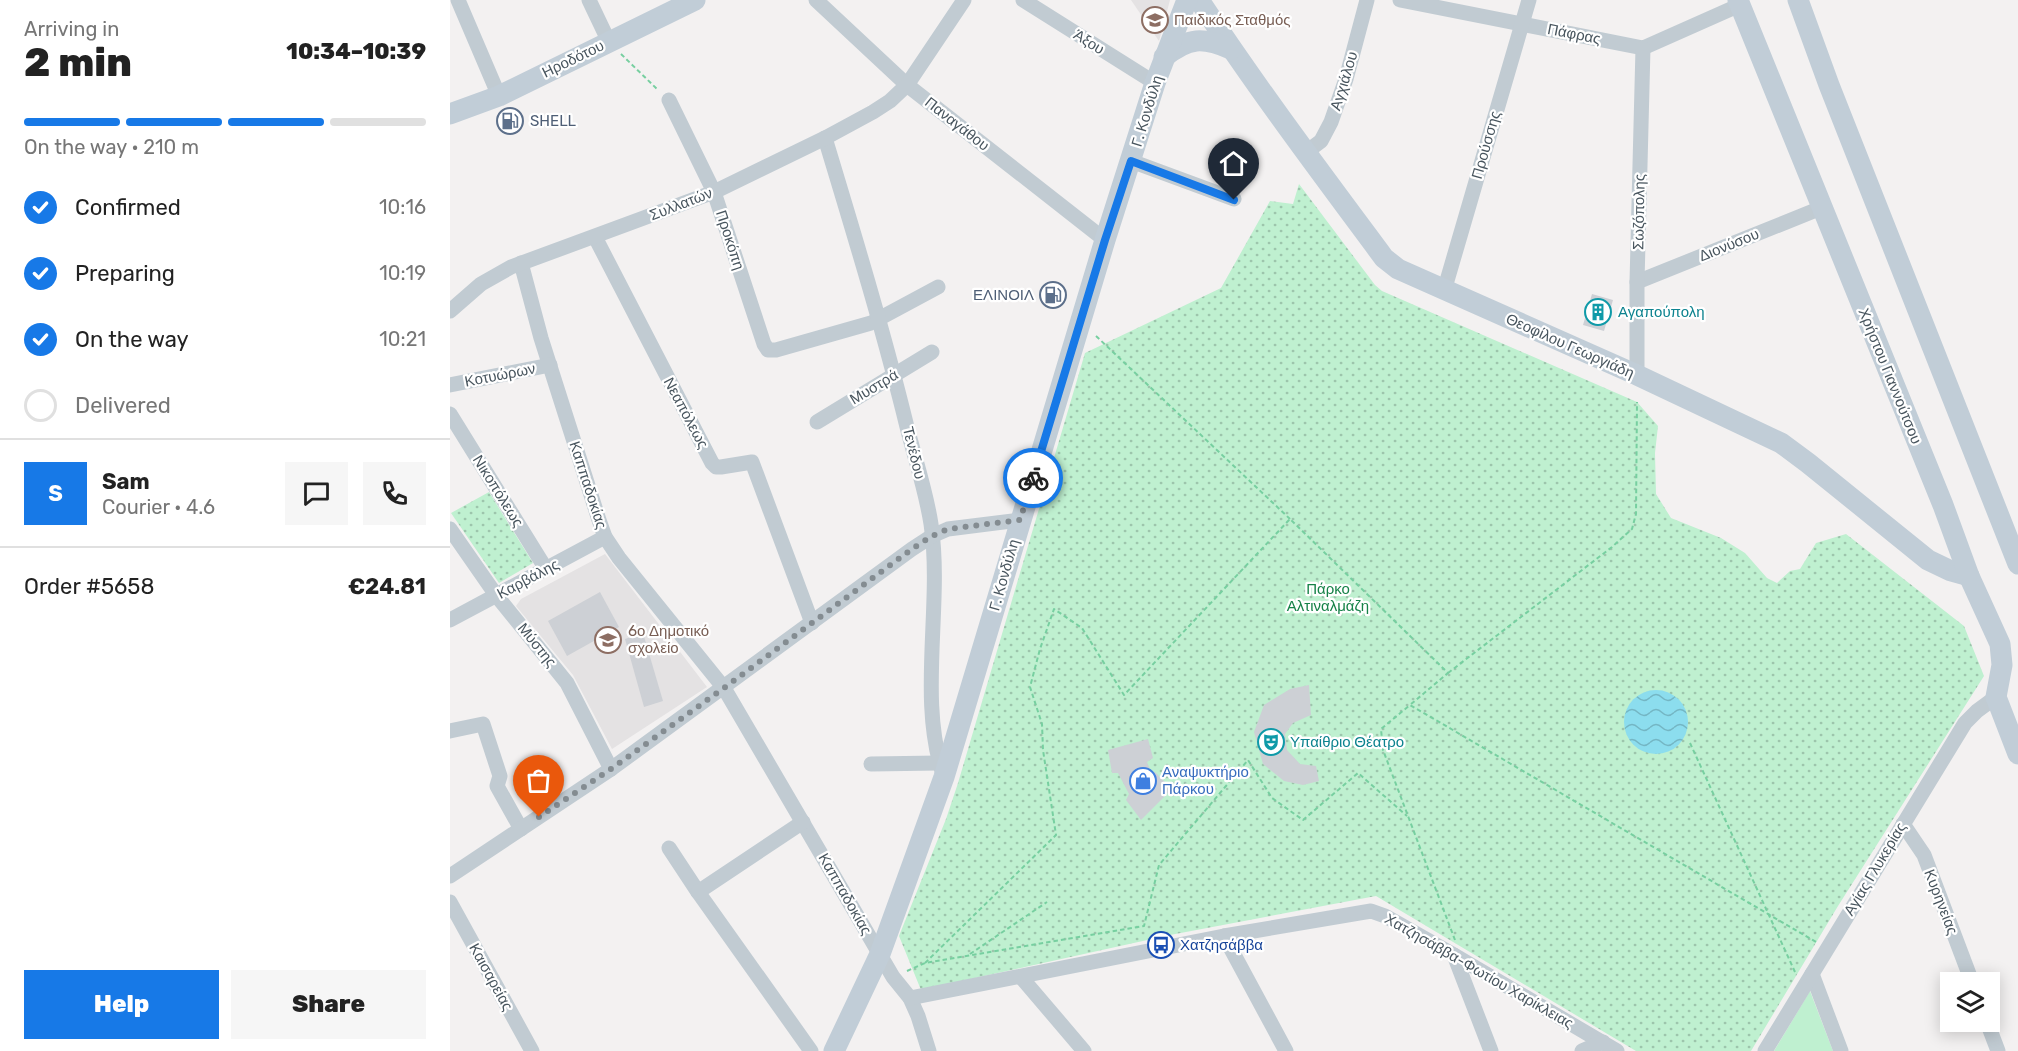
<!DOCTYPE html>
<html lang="en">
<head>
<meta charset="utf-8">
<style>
  body { margin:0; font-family:Rubik,sans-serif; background:#f6f6f6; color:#222; height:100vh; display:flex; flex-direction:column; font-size:22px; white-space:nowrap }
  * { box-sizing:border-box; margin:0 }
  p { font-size:20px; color:#767676 }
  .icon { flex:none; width:33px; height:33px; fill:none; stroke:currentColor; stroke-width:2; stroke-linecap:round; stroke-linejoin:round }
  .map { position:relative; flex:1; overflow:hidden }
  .side { display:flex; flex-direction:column; background:#fff; width:450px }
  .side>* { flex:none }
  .tools { position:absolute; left:1490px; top:972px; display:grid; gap:12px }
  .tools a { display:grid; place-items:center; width:60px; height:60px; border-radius:0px; background:#fff; box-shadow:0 3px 15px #0003; font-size:30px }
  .pin { position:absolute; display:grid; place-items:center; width:51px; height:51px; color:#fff; margin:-62px -26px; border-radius:50% 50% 50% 0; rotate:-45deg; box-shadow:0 0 6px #0007 }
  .pin .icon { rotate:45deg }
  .courier { position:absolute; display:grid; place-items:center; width:60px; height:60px; margin:-30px; border:4px solid #1779e7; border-radius:50%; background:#fff; color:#222; box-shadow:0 2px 8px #0007 }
  .head em { font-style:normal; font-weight:800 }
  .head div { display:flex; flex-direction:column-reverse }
  .head { display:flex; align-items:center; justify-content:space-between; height:102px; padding:0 24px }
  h1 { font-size:39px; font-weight:800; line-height:45px }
  .bar { display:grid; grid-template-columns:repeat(4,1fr); gap:9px 6px; align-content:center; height:72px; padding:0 24px }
  .bar i { height:8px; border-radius:4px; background:#e0e0e0 }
  .bar .selected { background:#1779e7 }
  .bar p { grid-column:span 4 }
  .line { display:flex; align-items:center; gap:15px; padding:0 24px; border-top:2px solid #e0e0e0 }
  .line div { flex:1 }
  .round { display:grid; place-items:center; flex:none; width:63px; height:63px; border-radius:0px; background:#f6f6f6 }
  ol { padding:0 24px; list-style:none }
  li { display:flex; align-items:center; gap:18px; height:66px }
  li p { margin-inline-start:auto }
  li .icon { padding:6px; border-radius:50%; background:#1779e7; color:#fff; stroke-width:4 }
  li:last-child { color:#767676 }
  li i { width:33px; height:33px; border:3px solid #e0e0e0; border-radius:50% }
  .button { display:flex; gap:12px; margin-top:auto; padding:12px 24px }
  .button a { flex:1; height:69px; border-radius:0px; background:#1779e7; color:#fff; font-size:24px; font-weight:800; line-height:69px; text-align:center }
  .button a+a { background:#f6f6f6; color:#222 }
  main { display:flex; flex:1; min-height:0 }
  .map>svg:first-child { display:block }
  .education { fill:#e4e2e3 }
  .green { fill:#bff0d0 }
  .park { fill:url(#park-dots) }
  .water { fill:url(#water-waves) }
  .building { fill:#cdd0d5 }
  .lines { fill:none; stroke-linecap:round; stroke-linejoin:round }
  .path { stroke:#77cfa0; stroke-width:2; stroke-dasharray:4.5 3; stroke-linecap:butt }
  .street { stroke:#c1cbd2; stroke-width:15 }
  .secondary { stroke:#c1cdd7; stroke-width:21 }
  .done { stroke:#848c91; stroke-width:6; stroke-dasharray:0 10.8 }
  .route { stroke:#1779e7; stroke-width:8 }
  .labels { text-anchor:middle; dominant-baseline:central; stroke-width:4.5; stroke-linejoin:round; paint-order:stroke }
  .education-label { font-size:15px; fill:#785e54; stroke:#fff; text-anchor:start }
  .street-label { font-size:15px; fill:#48555e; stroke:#fff }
  .service-label { font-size:15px; fill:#4e5e75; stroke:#fff; text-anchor:start }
  .culture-label { font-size:15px; fill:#0d838f; stroke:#fff; text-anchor:start }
  .park-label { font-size:15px; fill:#168248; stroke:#fff }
  .shop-label { font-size:15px; fill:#366cbe; stroke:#fff; text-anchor:start }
  .transit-label { font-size:15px; fill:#164399; stroke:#fff; text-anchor:start }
</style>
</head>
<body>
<main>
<section class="side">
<div class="head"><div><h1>2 min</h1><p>Arriving in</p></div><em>10:34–10:39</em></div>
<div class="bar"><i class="selected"></i><i class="selected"></i><i class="selected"></i><i></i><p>On the way · 210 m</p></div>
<ol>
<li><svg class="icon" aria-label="check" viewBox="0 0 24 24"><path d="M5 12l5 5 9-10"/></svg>Confirmed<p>10:16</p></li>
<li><svg class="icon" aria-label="check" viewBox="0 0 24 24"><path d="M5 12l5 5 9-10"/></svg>Preparing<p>10:19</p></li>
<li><svg class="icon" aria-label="check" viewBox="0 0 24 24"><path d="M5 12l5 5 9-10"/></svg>On the way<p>10:21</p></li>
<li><i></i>Delivered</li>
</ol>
<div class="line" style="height:108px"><b class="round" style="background:#1779e7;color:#fff">S</b><div><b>Sam</b><p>Courier · 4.6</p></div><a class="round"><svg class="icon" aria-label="chat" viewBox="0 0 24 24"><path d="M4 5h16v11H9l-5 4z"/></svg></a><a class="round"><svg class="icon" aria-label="phone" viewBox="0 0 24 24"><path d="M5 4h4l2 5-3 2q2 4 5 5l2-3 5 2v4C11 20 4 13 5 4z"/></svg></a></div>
<div class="line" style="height:78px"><div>Order #5658</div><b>€24.81</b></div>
<div class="button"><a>Help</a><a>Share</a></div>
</section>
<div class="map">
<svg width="1568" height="1051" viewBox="0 0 1568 1051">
  <defs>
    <pattern id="park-dots" width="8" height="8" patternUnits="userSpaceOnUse" patternTransform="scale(1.5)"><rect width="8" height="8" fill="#bff0d0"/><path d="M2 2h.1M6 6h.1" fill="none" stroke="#9dc5ac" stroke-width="1.8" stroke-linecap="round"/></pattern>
    <pattern id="water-waves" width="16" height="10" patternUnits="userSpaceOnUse" patternTransform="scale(1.5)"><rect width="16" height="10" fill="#8cddee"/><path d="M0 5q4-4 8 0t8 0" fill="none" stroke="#74b6c4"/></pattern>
  </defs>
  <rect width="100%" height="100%" fill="#f3f1f1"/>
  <g class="education">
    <path d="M681,0H720L709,41Z"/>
    <path d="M155,554L257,687L162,749L123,675L66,606L71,599Z"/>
  </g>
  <path class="green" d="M1360,991L1383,1051H1324Z"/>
  <g class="park">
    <path d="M849,184L925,285L932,291L1187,402L1208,426L1205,453L1206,494L1221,518L1271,538L1295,553L1317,578L1327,583L1340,571L1350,569L1366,543L1396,534L1514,626L1534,676L1388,906L1301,1051H1186L926,896L720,935L471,990L449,936L496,819L508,783L635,353L771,288L820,201L843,204Z"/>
    <path d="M39,492L83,563L49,583L1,513Z"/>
  </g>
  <circle class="water" cx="1206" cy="722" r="32"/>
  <g class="building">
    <path d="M1142,294L1163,300L1154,331L1133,325Z"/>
    <path d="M150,592L169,627L117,656L98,621Z"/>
    <path d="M193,633L213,701L194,707L175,639Z"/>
    <path d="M859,685L861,715L843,723L835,734L837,750L850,764L866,766L869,781L853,785L834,781L813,764L804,732L814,705L840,689Z"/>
    <path d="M698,739L703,758L697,762L702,774L705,772L722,789L691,820L676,800L679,794L668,773H662L658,750Z"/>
  </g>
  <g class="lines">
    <g class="path">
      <path d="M171,54L208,90"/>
      <path d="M646,336L840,519"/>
      <path d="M998,673L1162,547L1182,529L1186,514L1187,402"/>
      <path d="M1240,743L1345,972"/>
      <path d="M1005,940L933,750L931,729L960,705L1366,942"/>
      <path d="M520,954L597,902"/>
      <path d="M475,963L606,835L593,750L592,724L580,687L590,649L604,609L632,628L674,695L840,519L998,673L960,705"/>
      <path d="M457,971L475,963L694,926L709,865L798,760L822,798L853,820L908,773L957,816"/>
    </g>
    <g class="street">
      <path d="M8,0L49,96"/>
      <path d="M139,0L159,42"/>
      <path d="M366,0L457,85L655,240"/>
      <path d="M573,0L705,83"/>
      <path d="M950,0L1193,48L1290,5"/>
      <path d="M219,100L264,192L314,344L318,350H326L421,323L488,287"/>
      <path d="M375,138C404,234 433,329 457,427C465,459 476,491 481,524C493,605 467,699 494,777"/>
      <path d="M855,153L871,141L881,122L896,79L917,0"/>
      <path d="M681,161L784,199"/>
      <path d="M145,237L262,463L266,467H271L302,462L362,623"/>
      <path d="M71,263L91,338L149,520L155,537L169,558L274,688L443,977L460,998L468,1016L479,1051"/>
      <path d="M1187,282L1371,208"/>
      <path d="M994,291L1079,0"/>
      <path d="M0,311L31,284L61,267L264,192L375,138L423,112L440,101L457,85L514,0"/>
      <path d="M1187,375V282L1193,48"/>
      <path d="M0,385L100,365"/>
      <path d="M0,414L96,569"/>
      <path d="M367,422L482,352"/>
      <path d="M0,529L46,595L117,683L161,769"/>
      <path d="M0,620L155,537"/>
      <path d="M0,731L33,724L50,776L47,786L71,829"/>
      <path d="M421,764L489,763"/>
      <path d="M1453,824L1474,855L1522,982"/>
      <path d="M219,848L248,892L361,1051"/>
      <path d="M0,876L161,769L462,549L482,536L498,529L570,520"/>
      <path d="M248,892L353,822"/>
      <path d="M0,902L82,1051"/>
      <path d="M774,936L836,1051"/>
      <path d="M1004,955L1041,1051"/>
      <path d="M1362,974L1391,1051"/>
      <path d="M571,977L634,1051"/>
      <path d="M460,998L774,936L921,911L935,916L1004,955L1167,1051"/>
      <path d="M1537,1022L1548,1051"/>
      <path d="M1132,1051L1153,1042"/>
      <path d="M1315,1051L1515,723L1527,711L1546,697"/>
    </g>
    <g class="secondary">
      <path d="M749,0C807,88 871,173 934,258L948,269L1187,375L1331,443L1358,463L1478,560L1501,571L1519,576"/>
      <path d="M1288,0L1493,505L1519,576L1550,644L1552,665L1546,697L1568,754"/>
      <path d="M1348,0L1379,85L1568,564"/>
      <path d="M714,57C739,37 753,37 781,49"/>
      <path d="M0,114L49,96L245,0"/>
      <path d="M384,1051L430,954L494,777L655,240L705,83L737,0"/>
    </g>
  </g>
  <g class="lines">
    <path class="done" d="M89,817L161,769L274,688L462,549L482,536L498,529L570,520L583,478"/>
    <path class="route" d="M583,478L655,240L681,161L784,200"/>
  </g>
  <defs>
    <symbol id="school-ring" viewBox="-11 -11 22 22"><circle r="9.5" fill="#fff" stroke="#8d6e63" stroke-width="1.5"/><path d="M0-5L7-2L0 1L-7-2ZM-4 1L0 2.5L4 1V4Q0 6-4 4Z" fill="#8d6e63"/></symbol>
    <symbol id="fuel-ring" viewBox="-11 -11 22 22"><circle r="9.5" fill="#fff" stroke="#5c6f8a" stroke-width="1.5"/><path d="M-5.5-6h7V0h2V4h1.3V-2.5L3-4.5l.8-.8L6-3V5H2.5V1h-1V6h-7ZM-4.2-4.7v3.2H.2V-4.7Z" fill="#5c6f8a"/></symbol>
    <symbol id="building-ring" viewBox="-11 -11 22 22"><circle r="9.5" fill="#fff" stroke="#0f9aa8" stroke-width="1.5"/><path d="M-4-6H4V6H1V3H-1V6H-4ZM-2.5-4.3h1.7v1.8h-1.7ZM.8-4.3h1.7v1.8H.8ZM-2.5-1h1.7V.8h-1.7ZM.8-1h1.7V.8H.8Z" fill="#0f9aa8"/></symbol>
    <symbol id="theatre-ring" viewBox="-11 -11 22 22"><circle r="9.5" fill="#fff" stroke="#0f9aa8" stroke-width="1.5"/><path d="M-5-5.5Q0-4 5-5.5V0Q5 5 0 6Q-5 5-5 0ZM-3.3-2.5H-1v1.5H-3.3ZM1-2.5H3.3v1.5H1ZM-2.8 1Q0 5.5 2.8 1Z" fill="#0f9aa8"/></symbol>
    <symbol id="shop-ring" viewBox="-11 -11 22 22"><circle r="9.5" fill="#fff" stroke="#3f7fe0" stroke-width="1.5"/><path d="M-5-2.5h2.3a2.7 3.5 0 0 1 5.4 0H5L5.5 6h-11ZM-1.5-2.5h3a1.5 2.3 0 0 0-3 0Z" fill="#3f7fe0"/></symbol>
    <symbol id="bus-ring" viewBox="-11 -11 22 22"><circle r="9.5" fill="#fff" stroke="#1a4fb4" stroke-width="1.5"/><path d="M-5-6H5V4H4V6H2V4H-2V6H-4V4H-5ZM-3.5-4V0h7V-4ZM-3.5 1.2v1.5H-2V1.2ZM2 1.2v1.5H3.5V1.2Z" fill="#1a4fb4"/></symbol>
  </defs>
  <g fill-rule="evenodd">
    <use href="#school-ring" x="690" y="5" width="30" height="30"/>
    <use href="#fuel-ring" x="45" y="106" width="30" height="30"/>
    <use href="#fuel-ring" x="588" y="280" width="30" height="30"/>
    <use href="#building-ring" x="1133" y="297" width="30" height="30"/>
    <use href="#school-ring" x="143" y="625" width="30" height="30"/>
    <use href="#theatre-ring" x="806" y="727" width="30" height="30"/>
    <use href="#shop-ring" x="678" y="766" width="30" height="30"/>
    <use href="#bus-ring" x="696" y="930" width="30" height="30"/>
  </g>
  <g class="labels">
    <g class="education-label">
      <text x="724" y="20">Παιδικός Σταθμός</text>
      <text x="178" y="631">6ο Δημοτικό<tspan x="178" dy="17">σχολείο</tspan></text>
    </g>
    <g class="street-label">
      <text transform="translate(1124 34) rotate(11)">Πάφρας</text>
      <text transform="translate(639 42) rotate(32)">Άξου</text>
      <text transform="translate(123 59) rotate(-26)">Ηροδότου</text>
      <text transform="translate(894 81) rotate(-73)">Αγχιάλου</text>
      <text transform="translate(697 111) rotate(-73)">Γ. Κονδύλη</text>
      <text transform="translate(507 124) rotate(38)">Παναγάθου</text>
      <text transform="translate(1036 145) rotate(-74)">Προύσσης</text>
      <text transform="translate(231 204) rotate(-21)">Συλλατών</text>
      <text transform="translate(1189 212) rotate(-89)">Σωζόπολης</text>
      <text transform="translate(280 240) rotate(72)">Προκόπη</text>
      <text transform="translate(1279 245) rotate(-22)">Διονύσου</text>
      <text transform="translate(1120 346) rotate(24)">Θεοφίλου Γεωργιάδη</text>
      <text transform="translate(50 375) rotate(-11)">Κοτυώρων</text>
      <text transform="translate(1440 376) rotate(68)">Χρήστου Γιαννούτσου</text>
      <text transform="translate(424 387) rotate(-31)">Μυστρά</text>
      <text transform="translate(236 413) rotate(62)">Νεαπόλεως</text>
      <text transform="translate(464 453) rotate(76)">Τενέδου</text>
      <text transform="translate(138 485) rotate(72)">Καππαδοκίας</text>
      <text transform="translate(48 491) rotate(58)">Νικοπόλεως</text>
      <text transform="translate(554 575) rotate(-74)">Γ. Κονδύλη</text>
      <text transform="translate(78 579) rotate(-28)">Καρβάλης</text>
      <text transform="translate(87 645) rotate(51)">Μύστης</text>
      <text transform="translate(1425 869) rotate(-59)">Αγίας Γλυκερίας</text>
      <text transform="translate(395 894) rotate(60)">Καππαδοκίας</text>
      <text transform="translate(1491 902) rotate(69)">Κυρηνείας</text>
      <text transform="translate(1029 971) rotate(30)">Χατζησάββα-Φωτίου Χαρίκλειας</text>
      <text transform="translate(41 977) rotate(61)">Καισαρείας</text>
    </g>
    <g class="service-label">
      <text x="80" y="121">SHELL</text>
      <text x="584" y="295" text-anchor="end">ΕΛΙΝΟΙΛ</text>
    </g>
    <g class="culture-label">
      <text x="1168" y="312">Αγαπούπολη</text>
      <text x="840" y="742">Υπαίθριο Θέατρο</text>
    </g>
    <g class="park-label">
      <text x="878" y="589">Πάρκο<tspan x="878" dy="17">Αλτιναλμάζη</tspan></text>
    </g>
    <g class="shop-label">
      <text x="712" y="772">Αναψυκτήριο<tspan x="712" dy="17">Πάρκου</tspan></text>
    </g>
    <g class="transit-label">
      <text x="730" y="945">Χατζησάββα</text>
    </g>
  </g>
</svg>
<div class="tools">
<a><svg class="icon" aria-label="layers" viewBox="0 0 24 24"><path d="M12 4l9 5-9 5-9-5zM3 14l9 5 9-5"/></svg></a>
</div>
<div class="pin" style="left:89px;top:817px;background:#ea580c"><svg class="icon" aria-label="bag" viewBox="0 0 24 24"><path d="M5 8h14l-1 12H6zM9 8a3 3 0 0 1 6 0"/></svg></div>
<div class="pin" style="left:784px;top:200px;background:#1f2937"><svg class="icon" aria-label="home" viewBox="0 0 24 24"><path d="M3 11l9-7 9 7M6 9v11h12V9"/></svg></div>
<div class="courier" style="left:583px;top:478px"><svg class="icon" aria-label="bike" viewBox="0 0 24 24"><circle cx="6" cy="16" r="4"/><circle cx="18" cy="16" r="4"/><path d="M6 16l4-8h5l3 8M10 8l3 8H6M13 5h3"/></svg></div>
</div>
</main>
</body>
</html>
